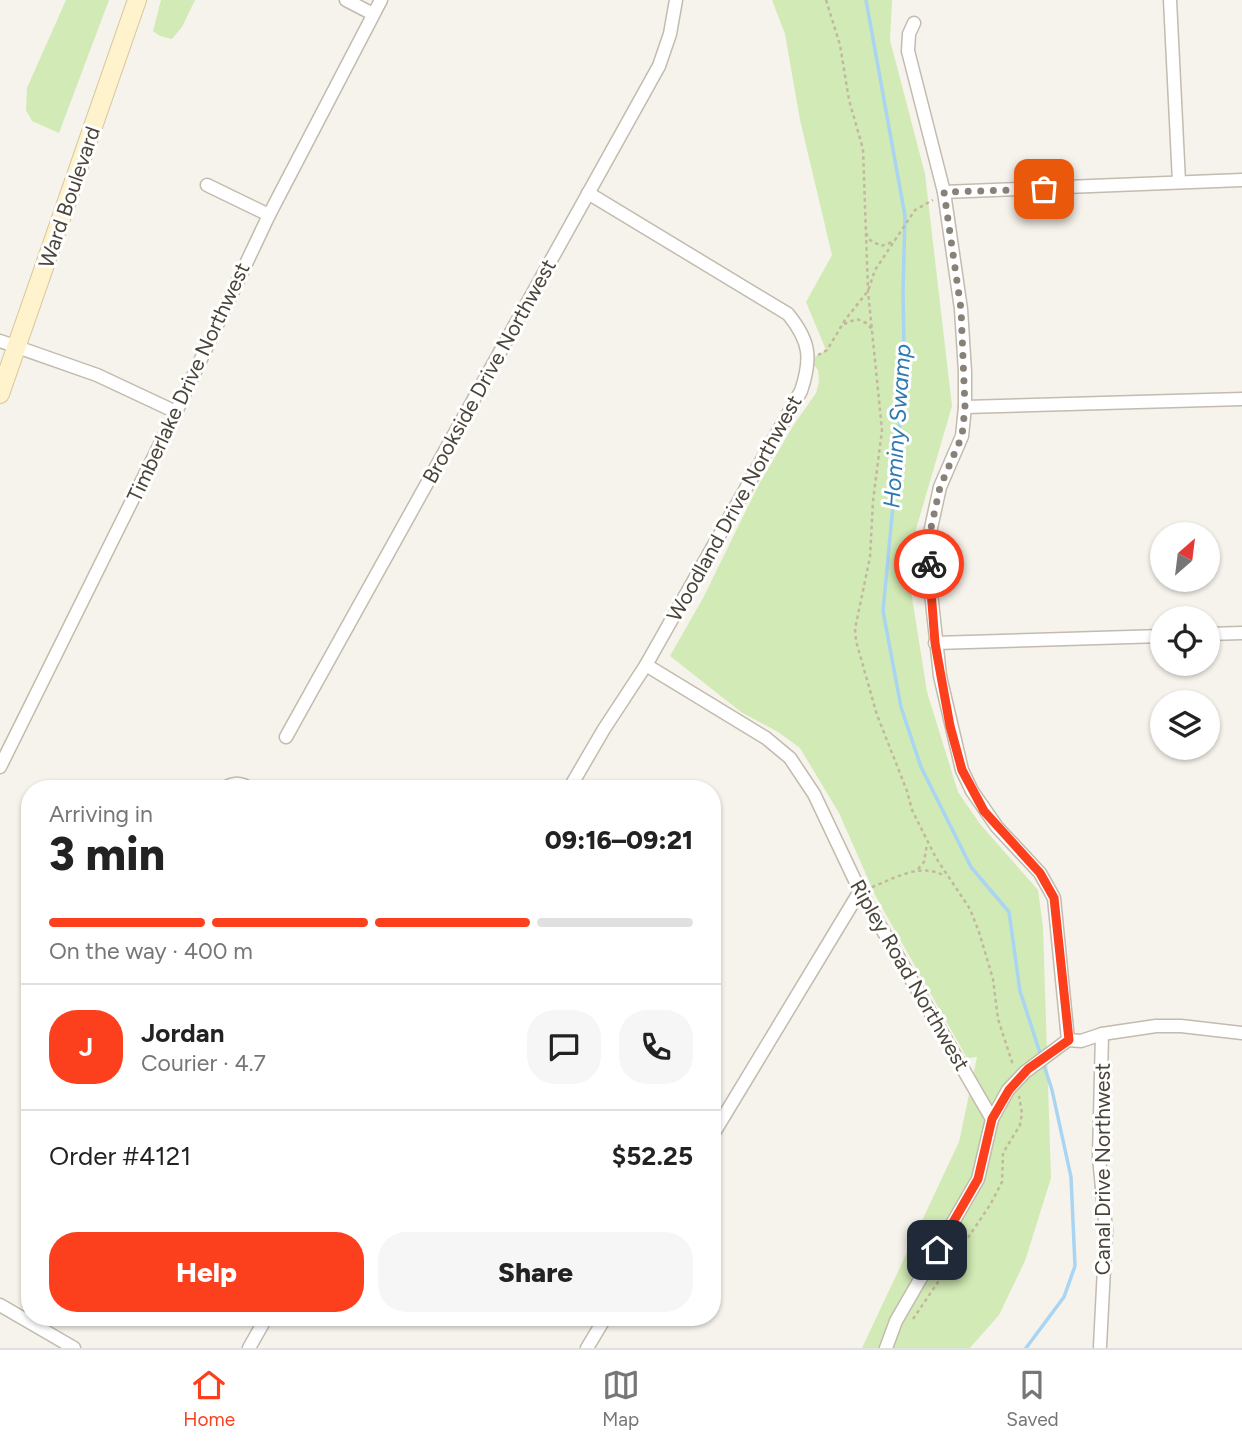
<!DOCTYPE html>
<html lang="en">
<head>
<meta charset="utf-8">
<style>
  body { margin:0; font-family:Figtree,sans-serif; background:#f6f6f6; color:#222; height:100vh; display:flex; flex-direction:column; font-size:26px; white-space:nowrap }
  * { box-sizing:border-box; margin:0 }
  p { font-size:23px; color:#767676 }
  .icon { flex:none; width:38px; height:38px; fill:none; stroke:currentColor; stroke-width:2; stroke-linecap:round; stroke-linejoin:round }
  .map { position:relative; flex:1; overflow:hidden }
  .sheet { position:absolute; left:21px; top:780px; width:700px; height:546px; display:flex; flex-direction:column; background:#fff; border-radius:28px; box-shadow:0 2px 5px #0004 }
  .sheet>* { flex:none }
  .needle { width:46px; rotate:28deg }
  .tools { position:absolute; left:1150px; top:522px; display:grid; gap:14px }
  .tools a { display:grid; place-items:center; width:70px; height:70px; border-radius:50%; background:#fff; box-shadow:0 2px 5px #0004; font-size:35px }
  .pin { position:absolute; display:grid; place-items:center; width:60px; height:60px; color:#fff; margin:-30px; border-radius:14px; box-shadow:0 4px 10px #0006 }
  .courier { position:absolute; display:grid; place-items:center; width:70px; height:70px; margin:-35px; border:5px solid #fc3f1d; border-radius:50%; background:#fff; color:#222; box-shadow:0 2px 9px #0007 }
  .overview em { font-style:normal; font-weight:800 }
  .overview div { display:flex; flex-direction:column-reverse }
  .overview { display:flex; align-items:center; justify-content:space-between; height:119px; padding:0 28px }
  h1 { font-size:46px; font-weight:800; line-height:52px }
  .bar { display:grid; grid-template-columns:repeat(4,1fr); gap:10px 7px; align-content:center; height:84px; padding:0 28px }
  .bar i { height:9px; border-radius:5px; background:#e0e0e0 }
  .bar .active { background:#fc3f1d }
  .bar p { grid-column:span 4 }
  .line { display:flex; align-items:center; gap:18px; padding:0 28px; border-top:2px solid #e0e0e0 }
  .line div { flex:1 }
  .round { display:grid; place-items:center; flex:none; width:74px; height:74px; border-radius:28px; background:#f6f6f6 }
  .cta { display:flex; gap:14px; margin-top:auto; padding:14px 28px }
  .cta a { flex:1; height:80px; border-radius:28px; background:#fc3f1d; color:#fff; font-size:28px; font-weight:800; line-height:80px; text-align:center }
  .cta a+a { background:#f6f6f6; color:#222 }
  .tabs { display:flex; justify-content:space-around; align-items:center; height:98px; border-top:2px solid #e0e0e0; background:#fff; font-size:19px; color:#767676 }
  .tabs a { display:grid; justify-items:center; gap:4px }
  .tabs .active { color:#fc3f1d }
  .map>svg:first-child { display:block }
  .green { fill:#d2eab5 }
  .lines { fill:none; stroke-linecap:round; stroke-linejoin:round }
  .stream { stroke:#a9d4f2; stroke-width:3.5 }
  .minor-casing { stroke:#c2bbae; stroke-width:15 }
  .secondary-casing { stroke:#d6c79b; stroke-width:20 }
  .path { stroke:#c4b79f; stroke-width:2.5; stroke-dasharray:3.5 3.5; stroke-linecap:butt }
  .minor { stroke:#fff; stroke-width:12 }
  .secondary { stroke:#fff3cd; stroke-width:18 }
  .done { stroke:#878178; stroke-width:7; stroke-dasharray:0 12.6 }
  .route { stroke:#fc3f1d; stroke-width:9 }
  .labels { text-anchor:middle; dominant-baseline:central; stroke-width:6; stroke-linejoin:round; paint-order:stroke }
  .street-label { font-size:21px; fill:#4b4439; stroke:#fff }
  .water-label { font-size:23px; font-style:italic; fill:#2e7ab2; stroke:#fff }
</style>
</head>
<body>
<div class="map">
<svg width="1242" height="1348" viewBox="0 0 1242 1348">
  <rect width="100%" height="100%" fill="#f6f3ec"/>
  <g class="green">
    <path d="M66,0H109L59,133L32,121L26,110L27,88Z"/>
    <path d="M161,0H195L182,27L172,39L160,36L153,31Z"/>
    <path d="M772,0H892L890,40L925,174L952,406L914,536L911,591L927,692L958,792L980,824L1038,890L1043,927L1051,1178L1025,1261L999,1315L970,1348H862L959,1142L977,1057L967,1058L876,897L839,813L800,748L778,732L741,712L670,656L703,598L758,486L793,426L816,393L819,382L818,370L810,360L826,350L806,302L832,255L800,120L785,34Z"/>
  </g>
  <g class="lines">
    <path class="stream" d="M866,0L905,216L903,291L904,348L898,453L883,611L901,707L921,767L971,867L1009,912L1020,991L1052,1090L1071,1177L1075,1266L1064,1297L1026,1348"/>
    <defs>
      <g id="minor">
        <path d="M346,0L373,14"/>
        <path d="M1170,0L1179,182"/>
        <path d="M914,23L909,34L908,51L944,192L961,309L965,372V407L962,436L940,487L931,528L929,574L940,676L962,770L972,791L997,827L1040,873L1054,898L1068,1040"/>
        <path d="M207,185L269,215"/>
        <path d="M944,192L1242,180"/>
        <path d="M0,341L97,375L176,412"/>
        <path d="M965,407L1242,399"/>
        <path d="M1208,634L1242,633"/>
        <path d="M935,643L1162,636"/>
        <path d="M646,665L766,738L790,758L814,794L860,891L992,1119L978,1179L896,1321L886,1348"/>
        <path d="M286,737L659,66L670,34L676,0"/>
        <path d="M0,767L176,412L269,215L381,0"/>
        <path d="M223,789C234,782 240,782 251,789"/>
        <path d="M569,789L604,729L646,665L801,391C812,358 810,341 788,314L588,193"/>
        <path d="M992,1119L1008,1090L1025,1072L1068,1040L1081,1041L1102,1034L1156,1026H1181L1242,1033"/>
        <path d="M712,1136L860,891"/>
        <path d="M0,1305L74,1348"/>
        <path d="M1100,1346L1106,1230L1099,1157L1102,1034"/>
        <path d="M249,1348L266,1318"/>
        <path d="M587,1348L605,1318"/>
      </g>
      <path id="secondary" d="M0,394L137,0"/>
    </defs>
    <use href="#minor" class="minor-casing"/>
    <use href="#secondary" class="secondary-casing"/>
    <g class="path">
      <path d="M826,0L840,45L849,100L863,149L868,291L882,430L873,501L870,557L855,629L856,641L877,715L907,791L912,810L936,858L970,909L979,932L993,979L998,1019L1013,1065"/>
      <path d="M866,233L870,240L881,246L895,241"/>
      <path d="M844,324L857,319L866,323L872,329"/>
      <path d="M818,355L827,350L845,320L868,291L875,270L915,210L933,200"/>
      <path d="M918,869L924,862L927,844"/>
      <path d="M872,887C896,878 920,862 945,876"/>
      <path d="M913,1319L990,1205L1002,1182L1003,1153L1020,1125L1022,1113L1019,1096"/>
    </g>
    <use href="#minor" class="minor"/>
    <use href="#secondary" class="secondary"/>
  </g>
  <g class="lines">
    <path class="done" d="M929,564L931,528L940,487L962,436L965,407L961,309L944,192L1044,189"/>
    <path class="route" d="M929,564L935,643L950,726L962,770L984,811L1040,873L1054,898L1069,1040L1028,1069L1009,1090L992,1119L978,1179L937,1250"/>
  </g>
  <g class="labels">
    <g class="street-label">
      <text transform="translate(69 197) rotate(-71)">Ward Boulevard</text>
      <text transform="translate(489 371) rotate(-61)">Brookside Drive Northwest</text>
      <text transform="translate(188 382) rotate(-65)">Timberlake Drive Northwest</text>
      <text transform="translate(734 508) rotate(-61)">Woodland Drive Northwest</text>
      <text transform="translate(910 975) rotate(60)">Ripley Road Northwest</text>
      <text transform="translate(1102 1169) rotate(-90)">Canal Drive Northwest</text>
    </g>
    <g class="water-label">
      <text transform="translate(897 426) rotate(-86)">Hominy Swamp</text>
    </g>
  </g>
</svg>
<div class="tools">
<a><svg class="needle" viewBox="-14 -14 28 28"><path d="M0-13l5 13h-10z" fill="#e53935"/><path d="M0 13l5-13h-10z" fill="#767676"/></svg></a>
<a><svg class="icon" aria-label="locate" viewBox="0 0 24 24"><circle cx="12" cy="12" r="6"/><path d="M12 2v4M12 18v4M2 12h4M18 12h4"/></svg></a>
<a><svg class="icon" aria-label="layers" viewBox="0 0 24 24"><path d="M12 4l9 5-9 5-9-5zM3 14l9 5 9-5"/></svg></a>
</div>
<div class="pin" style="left:1044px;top:189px;background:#ea580c"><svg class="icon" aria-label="bag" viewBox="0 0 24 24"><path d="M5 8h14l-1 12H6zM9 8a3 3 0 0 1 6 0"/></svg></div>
<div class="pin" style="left:937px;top:1250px;background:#1f2937"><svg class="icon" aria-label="home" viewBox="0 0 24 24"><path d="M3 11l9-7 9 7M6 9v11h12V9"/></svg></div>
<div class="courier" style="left:929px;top:564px"><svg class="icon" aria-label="bike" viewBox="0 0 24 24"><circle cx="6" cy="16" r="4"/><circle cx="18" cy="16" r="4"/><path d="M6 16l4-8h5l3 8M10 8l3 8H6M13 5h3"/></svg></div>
<section class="sheet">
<div class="overview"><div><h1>3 min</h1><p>Arriving in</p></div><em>09:16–09:21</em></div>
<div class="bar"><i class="active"></i><i class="active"></i><i class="active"></i><i></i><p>On the way · 400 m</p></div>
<div class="line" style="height:126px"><b class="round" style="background:#fc3f1d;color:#fff">J</b><div><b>Jordan</b><p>Courier · 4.7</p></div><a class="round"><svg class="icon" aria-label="chat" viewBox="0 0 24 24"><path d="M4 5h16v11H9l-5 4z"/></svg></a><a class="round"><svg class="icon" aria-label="phone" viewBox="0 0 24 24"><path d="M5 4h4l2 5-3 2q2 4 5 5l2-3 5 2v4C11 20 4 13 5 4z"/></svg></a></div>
<div class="line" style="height:91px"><div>Order #4121</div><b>$52.25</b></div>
<div class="cta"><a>Help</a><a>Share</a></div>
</section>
</div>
<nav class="tabs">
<a class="active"><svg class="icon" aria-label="home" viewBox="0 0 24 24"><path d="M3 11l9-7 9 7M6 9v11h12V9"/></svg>Home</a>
<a><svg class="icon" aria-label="map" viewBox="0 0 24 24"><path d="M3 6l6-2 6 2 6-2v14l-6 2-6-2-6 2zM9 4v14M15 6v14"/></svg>Map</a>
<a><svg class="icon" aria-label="saved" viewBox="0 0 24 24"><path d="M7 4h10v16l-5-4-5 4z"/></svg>Saved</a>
</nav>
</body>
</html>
